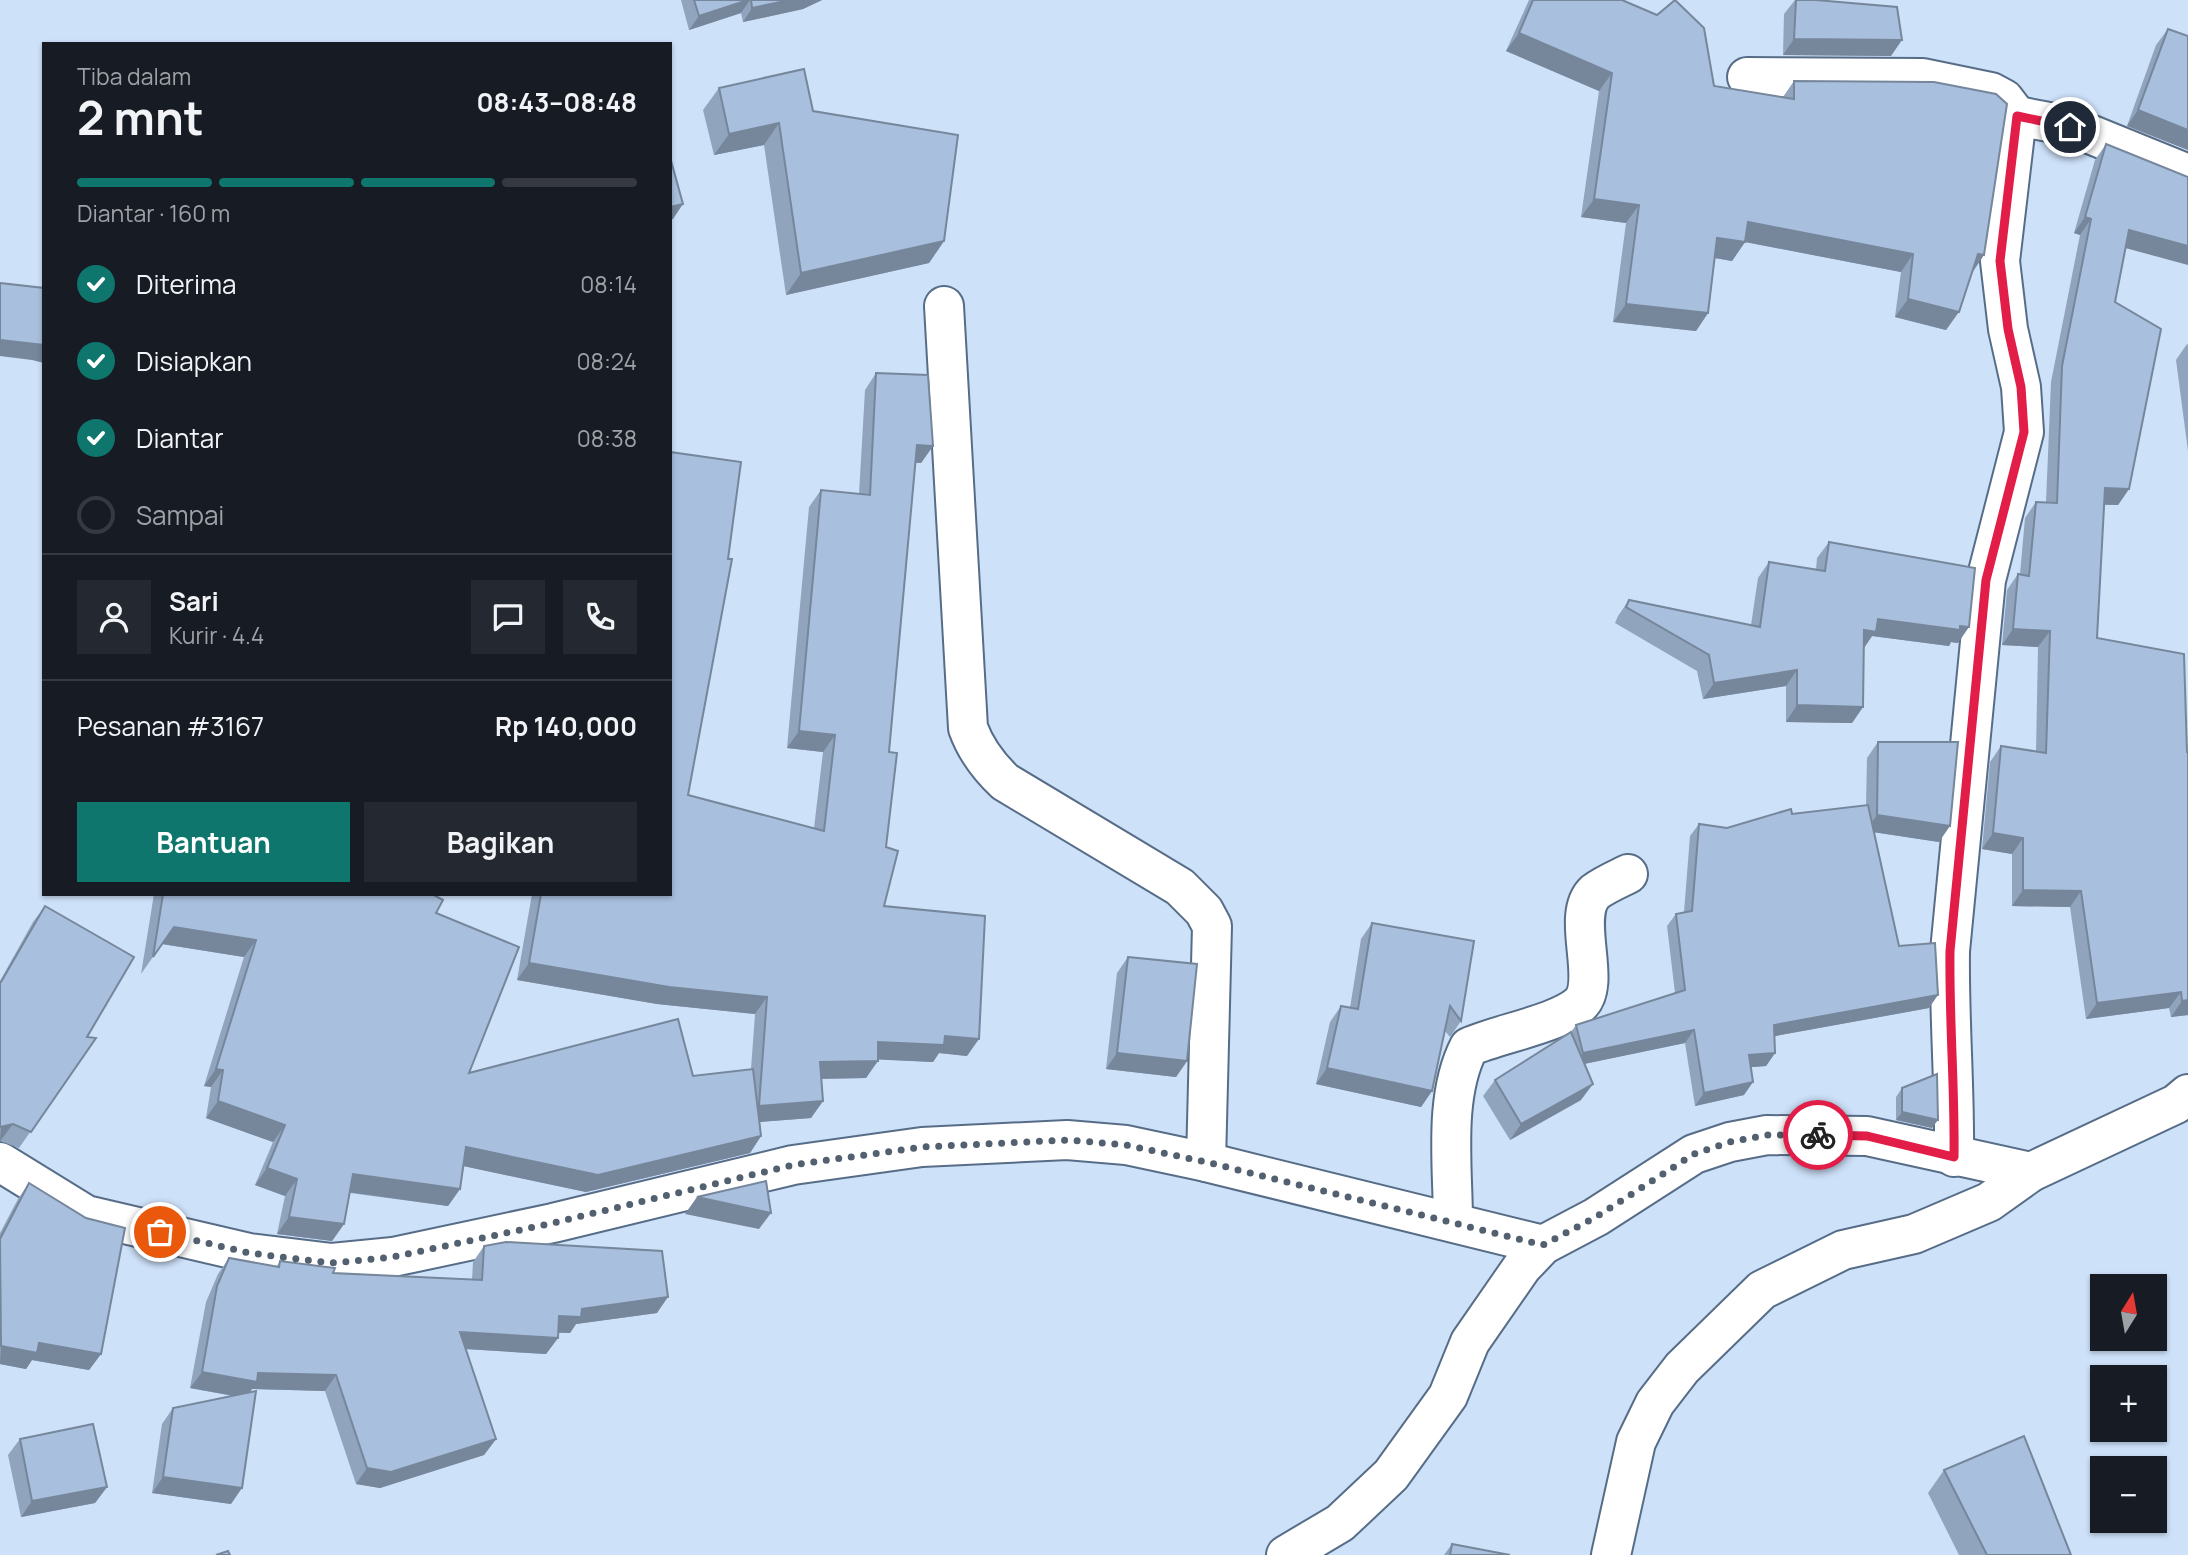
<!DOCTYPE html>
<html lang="id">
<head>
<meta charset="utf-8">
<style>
  body { margin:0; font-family:Manrope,sans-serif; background:#242831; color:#f1f3f6; height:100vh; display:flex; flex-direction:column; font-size:26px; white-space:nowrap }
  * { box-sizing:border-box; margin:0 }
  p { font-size:23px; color:#9ea1a6 }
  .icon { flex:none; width:38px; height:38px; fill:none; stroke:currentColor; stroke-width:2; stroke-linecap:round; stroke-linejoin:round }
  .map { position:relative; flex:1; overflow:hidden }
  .side { position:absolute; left:42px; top:42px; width:630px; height:854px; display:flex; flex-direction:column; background:#171b24; border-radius:0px; box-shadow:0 2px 5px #0004 }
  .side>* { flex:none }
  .needle { width:46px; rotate:11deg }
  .buttons { position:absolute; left:2090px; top:1274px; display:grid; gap:14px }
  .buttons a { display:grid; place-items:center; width:77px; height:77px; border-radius:0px; background:#171b24; box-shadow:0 2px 5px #0004; font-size:35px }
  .pin { position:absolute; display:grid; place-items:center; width:60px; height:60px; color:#fff; margin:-30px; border:4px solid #fff; border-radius:50%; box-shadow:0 2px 7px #0007 }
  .courier { position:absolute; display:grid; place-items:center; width:70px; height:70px; margin:-35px; border:5px solid #e11d48; border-radius:50%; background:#fff; color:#222; box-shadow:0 2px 9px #0007 }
  .summary em { font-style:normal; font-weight:700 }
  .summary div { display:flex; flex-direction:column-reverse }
  .summary { display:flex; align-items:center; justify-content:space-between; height:119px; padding:0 35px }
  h1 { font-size:46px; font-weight:700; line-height:52px }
  .bar { display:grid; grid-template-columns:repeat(4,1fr); gap:10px 7px; align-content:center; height:84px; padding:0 35px }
  .bar i { height:9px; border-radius:5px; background:#363941 }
  .bar .on { background:#0f766e }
  .bar p { grid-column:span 4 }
  .line { display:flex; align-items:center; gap:18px; padding:0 35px; border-top:2px solid #363941 }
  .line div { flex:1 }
  .round { display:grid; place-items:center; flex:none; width:74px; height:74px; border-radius:0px; background:#242831 }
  ol { padding:0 35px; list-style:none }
  li { display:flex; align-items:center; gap:21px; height:77px }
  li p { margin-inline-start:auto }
  li .icon { padding:7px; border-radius:50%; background:#0f766e; color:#fff; stroke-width:4 }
  li:last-child { color:#9ea1a6 }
  li i { width:38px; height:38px; border:4px solid #363941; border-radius:50% }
  .cta { display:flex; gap:14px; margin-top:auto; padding:14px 35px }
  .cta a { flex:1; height:80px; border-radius:0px; background:#0f766e; color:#fff; font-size:28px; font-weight:700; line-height:80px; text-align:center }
  .cta a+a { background:#242831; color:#f1f3f6 }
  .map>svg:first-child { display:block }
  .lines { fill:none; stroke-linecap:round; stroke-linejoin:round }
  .street-casing { stroke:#576d87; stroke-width:42 }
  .street { stroke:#fff; stroke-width:38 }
  .wall { fill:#90a4be }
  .shaded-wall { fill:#76869b }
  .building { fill:#a8bfdd; stroke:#76869b; stroke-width:2 }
  .done { stroke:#53606f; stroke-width:7; stroke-dasharray:0 12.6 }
  .route { stroke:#e11d48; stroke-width:9 }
</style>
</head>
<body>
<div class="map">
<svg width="2188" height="1555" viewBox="0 0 2188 1555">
  <rect width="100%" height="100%" fill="#cde1f9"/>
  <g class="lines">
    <defs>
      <g id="street">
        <path d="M1747,77L1923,78L1991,92L2004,99L2017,116"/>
        <path d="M944,306L968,728C976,750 988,766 1005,782L1180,887L1204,911L1212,926L1206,1162"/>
        <path d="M1954,1157C1955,1088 1949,1020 1950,951L1986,580L2024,432L2021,387L2008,329L2000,261L2017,116L2070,126L2188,174"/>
        <path d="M0,1162L86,1215L249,1253L332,1263L393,1257L553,1223L793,1165L922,1147L1067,1140L1126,1145L1206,1162L1543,1245"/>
        <path d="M1453,1222C1453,1167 1443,1097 1469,1047C1498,1034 1557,1024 1579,1005C1604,984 1569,916 1595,892C1604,885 1618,879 1628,874"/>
        <path d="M1286,1555L1340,1523L1391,1475L1448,1396L1470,1342L1522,1267L1543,1245L1596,1217L1694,1154L1730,1142L1767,1135L1867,1136L2031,1172"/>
        <path d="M1611,1555L1636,1442L1655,1403L1682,1368L1762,1290L1843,1250L1914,1234L1989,1202L2031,1172L2176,1104L2188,1094"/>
      </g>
    </defs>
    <use href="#street" class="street-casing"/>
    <use href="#street" class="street"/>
  </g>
  <g class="wall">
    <path d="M681,0H822L803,9L743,22L741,13L689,30Z"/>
    <path d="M1529,0H1622L1714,86L1783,97L1794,81L1971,273L1946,330L1895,317L1901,272L1745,242L1732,261L1714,258L1708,313L1696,331L1613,322L1626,223L1581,217L1599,91L1506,51Z"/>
    <path d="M1795,0H1816L1891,56L1783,55L1784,14Z"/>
    <path d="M2168,29L2188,36V150L2127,126L2156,45Z"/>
    <path d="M719,88L813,111L944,241L929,263L786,295L764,145L714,155L703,110Z"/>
    <path d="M2106,144L2126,248L2115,302L2129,489L2118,505H2104L2097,638L2188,752V1015L2171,1017L2169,1008L2086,1019L2070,907L2012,906V854L1982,849L1990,762L2001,746L2036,752L2038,647L2002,645L2007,590L2018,574H2020L2025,518L2036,502H2046L2051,382L2080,235L2074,233L2095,160Z"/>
    <path d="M2187,344L2188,345V451L2176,360Z"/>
    <path d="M876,373L933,446L921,463H915L889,752L884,906L967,1056L939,1053L933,1062L878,1059L866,1078L821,1079L823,1101L811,1118L760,1122L761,1136L750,1153L586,1192L463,1166L460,1189L448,1206L350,1193L344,1224L332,1241L277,1234L285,1196L255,1185L273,1142L206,1118L211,1087L204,1086L244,957L162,944L141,974L154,894H432L469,1073L693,1076L751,1069L755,1014L657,1004L517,980L532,894H670L688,795L814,828L823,752L787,748L809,507L821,490L859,494L865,390Z"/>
    <path d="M1829,542L1958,643L1951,642L1949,646L1872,636L1864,648L1863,707L1852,723L1786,722V686L1703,699L1697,671L1615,623L1618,616L1629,600L1751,625L1758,578L1769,562L1816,570L1817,558Z"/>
    <path d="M1878,742L1939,842L1873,832L1899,946L1929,1008L1774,1036L1775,1053L1766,1066L1751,1067L1744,1095L1695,1106L1685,1043L1584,1064L1581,1100L1510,1140L1483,1096L1495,1080L1571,1032L1576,1025L1675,993L1667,926L1676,914L1684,912L1690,836L1699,824L1727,828L1792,814L1866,805L1867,758Z"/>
    <path d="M45,906L87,1037L96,1038L19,1148L0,1141V981L33,922Z"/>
    <path d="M1372,923L1474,941L1461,1021L1450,1037L1445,1031L1432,1091L1421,1107L1316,1084L1330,1022L1341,1006L1350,1008L1361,939Z"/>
    <path d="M1128,957L1187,1061L1176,1077L1106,1069L1117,973Z"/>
    <path d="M1902,1088L1932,1128L1896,1120V1097Z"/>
    <path d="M29,1183L101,1354L89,1370L32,1360L26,1369L0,1364V1233L18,1199Z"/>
    <path d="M484,1246L657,1313L576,1324L570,1333H558V1338L546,1354L466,1349L496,1439L484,1455L380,1488L356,1484L325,1391L252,1389L249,1393L231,1504L152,1493L162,1424L173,1408L233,1396L190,1388L206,1302L218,1274L229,1258L277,1266L280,1261L333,1273L472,1280L473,1262Z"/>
    <path d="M20,1439L107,1487L95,1503L21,1517L8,1455Z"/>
    <path d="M1944,1470L2071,1555H1959L1928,1493Z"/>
    <path d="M1452,1544L1510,1555H1444Z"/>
  </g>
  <g class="shaded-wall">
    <path d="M748,0H750L741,13L689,30L699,16Z"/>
    <path d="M790,0H822L803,9L743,22L752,8Z"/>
    <path d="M1519,33L1612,73L1599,91L1506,51Z"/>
    <path d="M1794,39L1902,40L1891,56L1783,55Z"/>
    <path d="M2138,110L2188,130V150L2127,126Z"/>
    <path d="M779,123L764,145L714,155L729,134Z"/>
    <path d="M1594,199L1639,205L1626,223L1581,217Z"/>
    <path d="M683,204L673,219L670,220V207Z"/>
    <path d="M2085,217L2091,219L2080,235L2074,233Z"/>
    <path d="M1748,222L1913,254L1901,272L1735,240Z"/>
    <path d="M2129,230L2188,246V265L2118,246Z"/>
    <path d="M1717,238L1745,242L1732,261L1704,256Z"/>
    <path d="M944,241L929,263L786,295L801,273Z"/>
    <path d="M1978,254L1984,255L1972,273Z"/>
    <path d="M1908,299L1959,312L1946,330L1895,317Z"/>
    <path d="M1626,304L1708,313L1696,331L1613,322Z"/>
    <path d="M0,340L44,345V363L32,360L0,356Z"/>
    <path d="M917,445L933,446L921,463L905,462Z"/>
    <path d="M2105,488L2129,489L2118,505L2094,504Z"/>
    <path d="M1878,619L1969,627L1958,643L1951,642L1949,646L1872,636L1864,648L1853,646L1864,630Z"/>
    <path d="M2013,629L2050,631L2038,647L2002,645Z"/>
    <path d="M1797,670L1786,686L1703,699L1714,683Z"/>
    <path d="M1797,705L1863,707L1852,723L1786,722Z"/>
    <path d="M799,731L835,735L823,752L787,748Z"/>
    <path d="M1877,815L1950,826L1939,842L1866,831Z"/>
    <path d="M1993,833L2023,838L2012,854L1982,849Z"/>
    <path d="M2023,890L2081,891L2070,907L2012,906Z"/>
    <path d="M174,927L256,940L244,957L162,944Z"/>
    <path d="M529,963L767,997L755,1014L657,1004L517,980Z"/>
    <path d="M2181,992L2169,1008L2086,1019L2097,1003Z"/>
    <path d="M1938,995L1929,1008L1765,1038L1774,1025Z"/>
    <path d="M2188,1000V1015L2171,1017L2182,1001Z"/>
    <path d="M1694,1030L1685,1043L1574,1066L1583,1053Z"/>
    <path d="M945,1036L979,1039L967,1056L939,1053L933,1062L866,1059L878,1042Z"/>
    <path d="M1117,1053L1187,1061L1176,1077L1106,1069Z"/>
    <path d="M1775,1053L1766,1066L1740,1068L1749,1055Z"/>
    <path d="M878,1061L866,1078L808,1079L820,1062Z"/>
    <path d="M1327,1068L1432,1091L1421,1107L1316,1084Z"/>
    <path d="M216,1069L223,1070L211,1087L204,1086Z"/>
    <path d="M1753,1082L1744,1095L1695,1106L1704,1093Z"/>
    <path d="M1593,1084L1581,1100L1510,1140L1521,1124Z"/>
    <path d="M218,1101L285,1125L273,1142L206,1118Z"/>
    <path d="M823,1101L811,1118L747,1123L759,1106Z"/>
    <path d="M1902,1112L1938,1120L1932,1128L1896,1120Z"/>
    <path d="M13,1124L1,1140L0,1141L1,1127Z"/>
    <path d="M761,1136L750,1153L586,1192L454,1164L466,1147Z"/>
    <path d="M267,1168L297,1179L285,1196L255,1185Z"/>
    <path d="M353,1174L460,1189L448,1206L341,1191Z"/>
    <path d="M697,1197L771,1213L759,1229L685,1214Z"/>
    <path d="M289,1217L344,1224L332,1241L277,1234Z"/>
    <path d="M668,1297L657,1313L576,1324L570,1333L548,1332L559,1316L582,1309Z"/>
    <path d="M460,1332L558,1338L546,1354L449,1348Z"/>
    <path d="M39,1343L101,1354L89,1370L32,1360L26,1369L0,1364L1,1346Z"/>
    <path d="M202,1372L258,1373L336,1375L325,1391L252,1389L246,1398L190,1388Z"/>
    <path d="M496,1439L484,1455L380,1488L356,1484L367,1468Z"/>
    <path d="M163,1477L242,1488L231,1504L152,1493Z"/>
    <path d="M107,1487L95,1503L21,1517L32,1501Z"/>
  </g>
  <g class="building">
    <path d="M694,0H748L699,16Z"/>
    <path d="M751,0H790L752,8Z"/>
    <path d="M1533,0H1622L1657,15L1675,0L1704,28L1714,86L1794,99V81L1934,82L1996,94L2007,104L1984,255L1978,254L1959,312L1908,299L1913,254L1748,222L1745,242L1717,238L1708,313L1626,304L1639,205L1594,199L1612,73L1519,33Z"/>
    <path d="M1796,0H1816L1897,7L1902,40L1794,39Z"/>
    <path d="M2168,29L2188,36V130L2138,110Z"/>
    <path d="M804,69L813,111L958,135L944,241L801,273L779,123L729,134L719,88Z"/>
    <path d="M2106,144L2188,177V246L2129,230L2115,302L2161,329L2129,489L2105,488L2097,638L2184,654L2187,752H2188V1000L2182,1001L2181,992L2097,1003L2081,891L2023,890V838L1993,833L2001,746L2046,753L2050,631L2013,629L2018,574L2029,576L2036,502L2057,503L2062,366L2091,219L2085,217Z"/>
    <path d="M670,157L683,204L670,207Z"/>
    <path d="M0,283L44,288V345L0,340Z"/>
    <path d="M876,373L928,375L933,446L917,445L889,752L897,753L886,847L898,851L884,906L985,916L979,1039L945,1036L944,1045L878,1042V1061L820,1062L823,1101L759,1106L767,997L669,987L529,963L541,894H670V452L741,462L728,559H732L688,795L824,831L835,735L799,731L821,490L870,495Z"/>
    <path d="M1829,542L1975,568L1969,627L1960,626V630L1878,619L1876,632L1864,630L1863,707L1797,705V670L1714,683L1709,655L1626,607L1629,600L1760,627L1769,562L1825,571Z"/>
    <path d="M1878,742H1958L1950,826L1877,815Z"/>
    <path d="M1868,805L1899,946L1935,943L1938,995L1774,1025L1775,1053L1749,1055L1753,1082L1704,1093L1694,1030L1583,1053L1576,1025L1685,990L1676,914L1692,911L1699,824L1727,828L1791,809L1792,814Z"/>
    <path d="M163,894H432L443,900L436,913L519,947L469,1073L678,1019L693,1076L753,1069L761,1136L598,1175L466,1147L460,1189L353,1174L344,1224L289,1217L297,1179L267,1168L285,1125L218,1101L223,1070L216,1069L256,940L174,927L153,957Z"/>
    <path d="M45,906L134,957L87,1037L96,1038L31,1132L13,1124L0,1127V982H1Z"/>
    <path d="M1372,923L1474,941L1461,1021L1450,1006L1432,1091L1327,1068L1341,1006L1358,1009Z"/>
    <path d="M1128,957L1197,964L1187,1061L1117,1053Z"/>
    <path d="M1571,1032L1593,1084L1521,1124L1495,1080Z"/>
    <path d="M1937,1074L1938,1120L1902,1112V1088Z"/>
    <path d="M766,1181L771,1213L697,1197Z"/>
    <path d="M29,1183L86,1218L125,1228L101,1354L39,1343L37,1353L1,1346L0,1239Z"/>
    <path d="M506,1242L662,1251L668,1297L582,1309L581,1317L559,1316L558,1338L460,1332L496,1439L391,1472L367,1468L336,1375L258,1373L257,1382L202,1372L217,1286L229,1258L279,1267L280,1261L335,1268L333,1273L482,1280L484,1246Z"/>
    <path d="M256,1391L242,1488L163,1477L173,1408Z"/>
    <path d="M93,1424L107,1487L32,1501L20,1439Z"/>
    <path d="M2024,1436L2071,1555H1987L1944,1470Z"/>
    <path d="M1452,1544L1510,1555H1450Z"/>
    <path d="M228,1551L230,1555H216Z"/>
  </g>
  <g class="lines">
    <path class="done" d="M160,1232L249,1253L332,1263L393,1257L553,1223L793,1165L922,1147L1068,1140L1126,1145L1206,1162L1543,1245L1596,1217L1694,1154L1730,1142L1767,1135H1818"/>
    <path class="route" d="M1818,1135L1867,1136L1954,1157C1955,1088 1949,1020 1950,951L1986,580L2024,432L2021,387L2008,329L2000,261L2017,116L2070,127"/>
  </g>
</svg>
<div class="buttons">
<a><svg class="needle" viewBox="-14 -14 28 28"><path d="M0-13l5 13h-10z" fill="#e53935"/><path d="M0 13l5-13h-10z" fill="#9ea1a6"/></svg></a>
<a>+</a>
<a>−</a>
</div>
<div class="pin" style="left:160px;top:1232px;background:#ea580c"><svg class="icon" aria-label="bag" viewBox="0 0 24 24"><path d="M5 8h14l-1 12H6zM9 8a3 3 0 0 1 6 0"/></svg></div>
<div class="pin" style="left:2070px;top:127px;background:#1f2937"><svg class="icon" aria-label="home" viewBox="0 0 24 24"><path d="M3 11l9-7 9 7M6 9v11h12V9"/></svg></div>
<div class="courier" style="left:1818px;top:1135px"><svg class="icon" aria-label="bike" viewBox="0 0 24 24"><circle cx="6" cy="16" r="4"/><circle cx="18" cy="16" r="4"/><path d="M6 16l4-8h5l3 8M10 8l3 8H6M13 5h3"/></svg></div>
<section class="side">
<div class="summary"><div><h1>2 mnt</h1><p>Tiba dalam</p></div><em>08:43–08:48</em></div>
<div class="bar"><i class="on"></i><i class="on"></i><i class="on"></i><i></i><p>Diantar · 160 m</p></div>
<ol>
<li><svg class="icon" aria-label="check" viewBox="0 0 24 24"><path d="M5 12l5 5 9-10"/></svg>Diterima<p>08:14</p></li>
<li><svg class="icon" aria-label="check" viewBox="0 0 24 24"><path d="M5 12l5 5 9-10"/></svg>Disiapkan<p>08:24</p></li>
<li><svg class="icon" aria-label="check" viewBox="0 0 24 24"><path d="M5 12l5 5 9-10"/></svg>Diantar<p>08:38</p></li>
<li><i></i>Sampai</li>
</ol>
<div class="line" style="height:126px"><a class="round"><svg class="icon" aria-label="person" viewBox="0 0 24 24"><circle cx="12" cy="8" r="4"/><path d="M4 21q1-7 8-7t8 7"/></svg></a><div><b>Sari</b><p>Kurir · 4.4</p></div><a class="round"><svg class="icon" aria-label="chat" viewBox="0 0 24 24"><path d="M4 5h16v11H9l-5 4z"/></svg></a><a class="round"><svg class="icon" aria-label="phone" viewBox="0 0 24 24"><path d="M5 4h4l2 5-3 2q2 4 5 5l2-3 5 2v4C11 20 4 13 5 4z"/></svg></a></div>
<div class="line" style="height:91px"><div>Pesanan #3167</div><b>Rp 140,000</b></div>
<div class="cta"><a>Bantuan</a><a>Bagikan</a></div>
</section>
</div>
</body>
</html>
